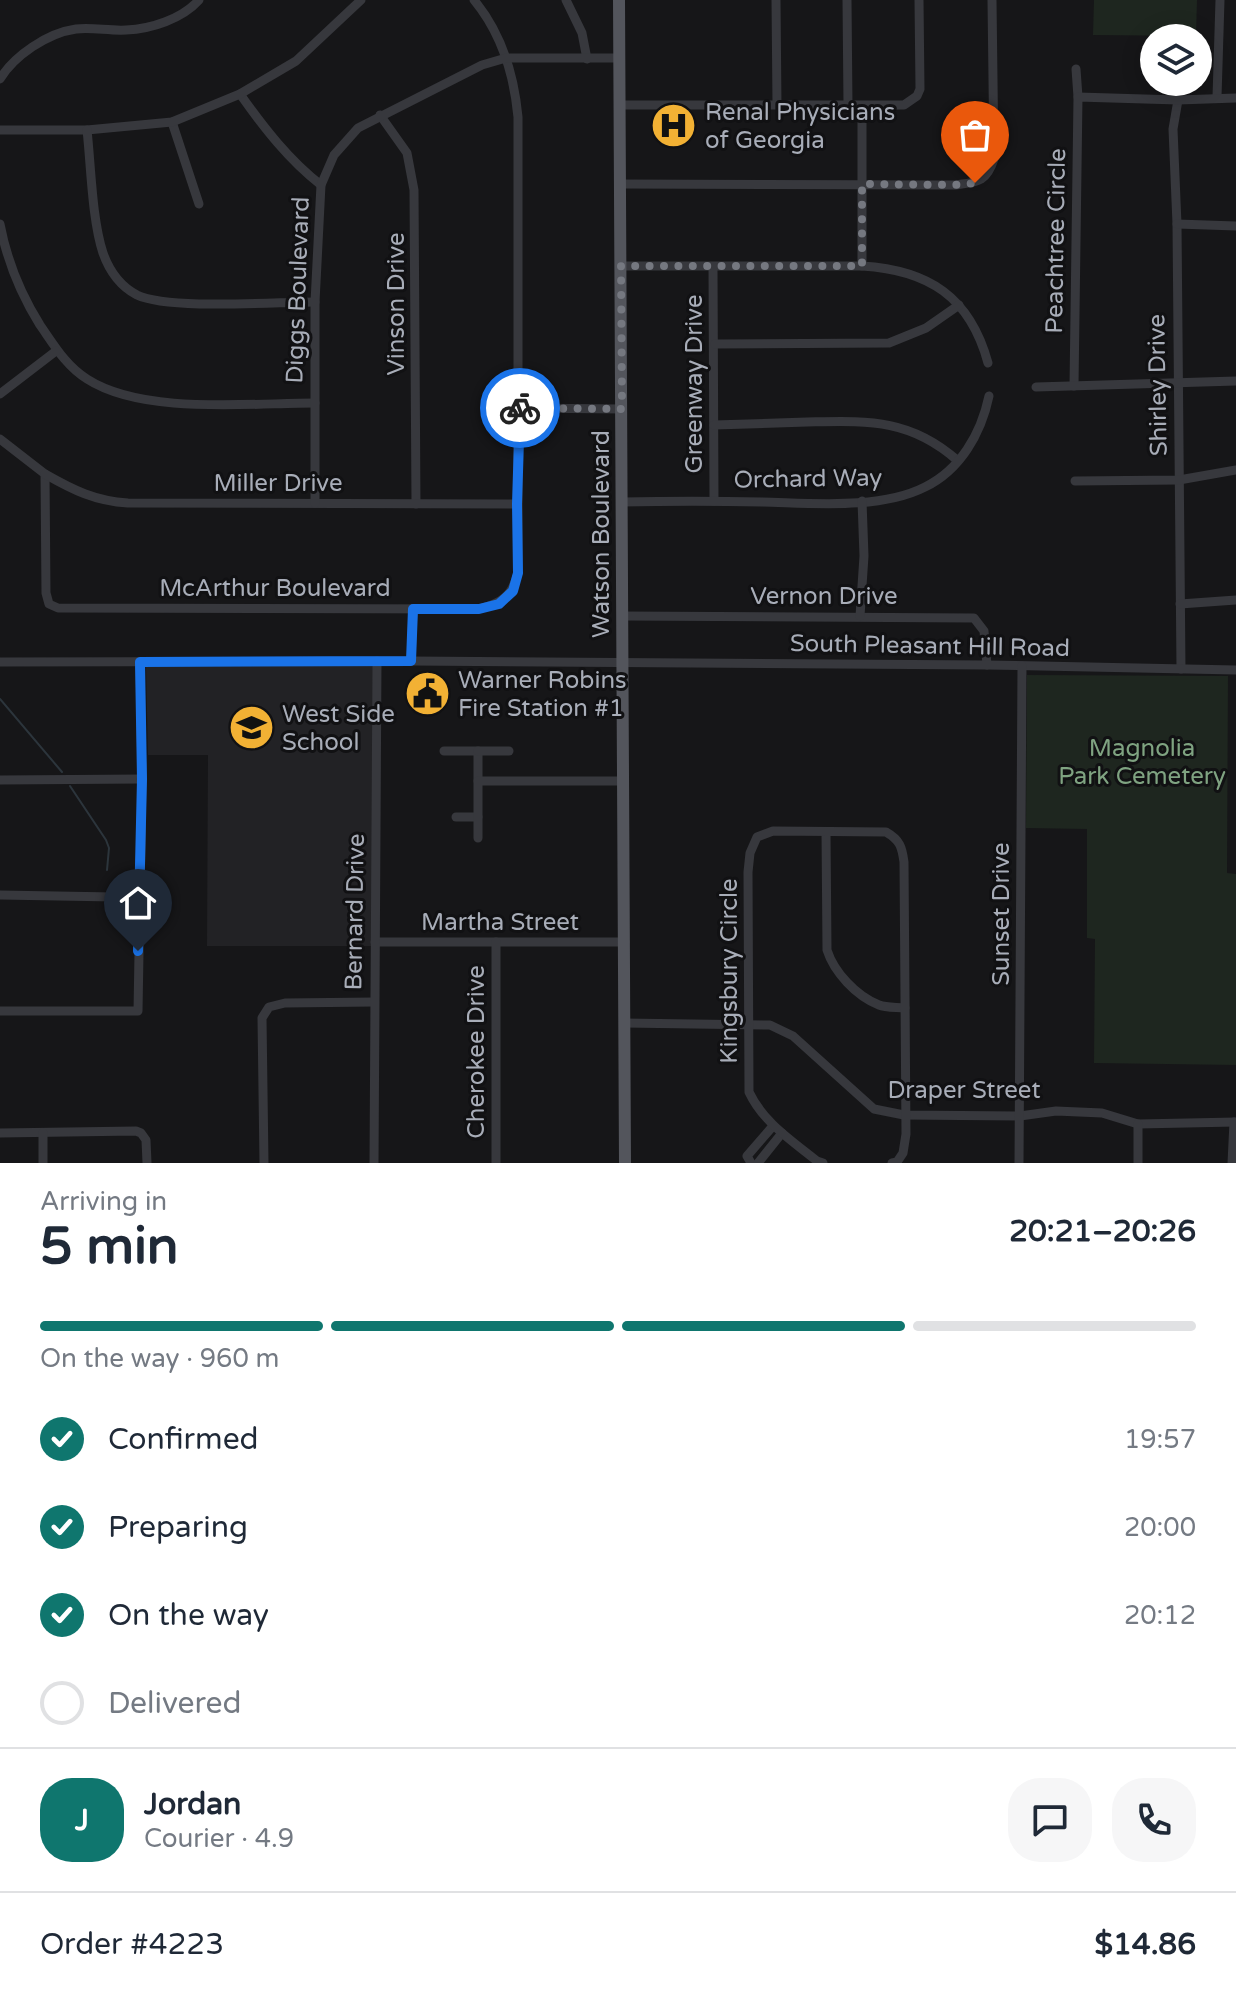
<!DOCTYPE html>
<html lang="en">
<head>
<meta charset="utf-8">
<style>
  body { margin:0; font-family:"Varela Round",sans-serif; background:#f6f6f7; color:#1f2937; height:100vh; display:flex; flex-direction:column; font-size:30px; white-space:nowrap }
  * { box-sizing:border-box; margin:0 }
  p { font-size:26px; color:#747a83 }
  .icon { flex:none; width:44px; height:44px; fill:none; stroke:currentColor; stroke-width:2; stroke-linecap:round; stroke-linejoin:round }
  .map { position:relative; height:1163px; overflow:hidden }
  .drawer { display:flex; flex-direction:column; background:#fff; flex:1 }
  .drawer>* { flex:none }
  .controls { position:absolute; left:1140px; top:24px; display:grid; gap:16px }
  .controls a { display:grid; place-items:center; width:72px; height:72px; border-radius:50%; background:#fff; box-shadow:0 4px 20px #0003; font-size:40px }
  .pin { position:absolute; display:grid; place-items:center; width:68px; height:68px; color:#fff; margin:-82px -34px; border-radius:50% 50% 50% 0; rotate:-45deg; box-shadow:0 0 8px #0007 }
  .pin .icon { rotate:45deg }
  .courier { position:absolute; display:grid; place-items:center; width:80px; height:80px; margin:-40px; border:6px solid #1a73e8; border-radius:50%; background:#fff; color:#222; box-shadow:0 2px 10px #0007 }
  .summary em { font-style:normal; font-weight:700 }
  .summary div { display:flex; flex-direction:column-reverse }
  .summary { display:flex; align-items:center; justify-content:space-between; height:136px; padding:0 40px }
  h1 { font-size:52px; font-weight:700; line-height:60px }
  .bar { display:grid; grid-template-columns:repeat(4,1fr); gap:12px 8px; align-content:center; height:96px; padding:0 40px }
  .bar i { height:10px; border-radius:6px; background:#e0e1e3 }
  .bar .current { background:#0f766e }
  .bar p { grid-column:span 4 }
  .line { display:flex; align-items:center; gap:20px; padding:0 40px; border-top:2px solid #e0e1e3 }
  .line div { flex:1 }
  .round { display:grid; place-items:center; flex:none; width:84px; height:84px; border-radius:32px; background:#f6f6f7 }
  ol { padding:0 40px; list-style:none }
  li { display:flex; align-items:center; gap:24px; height:88px }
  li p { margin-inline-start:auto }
  li .icon { padding:8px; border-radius:50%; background:#0f766e; color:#fff; stroke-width:4 }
  li:last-child { color:#747a83 }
  li i { width:44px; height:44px; border:4px solid #e0e1e3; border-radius:50% }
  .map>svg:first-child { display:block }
  .built { fill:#222225 }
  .green { fill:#1e261f }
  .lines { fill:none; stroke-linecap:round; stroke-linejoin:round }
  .stream { stroke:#2c353c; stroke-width:2 }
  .minor { stroke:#37383d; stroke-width:9 }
  .major { stroke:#53555c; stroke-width:12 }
  .done { stroke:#757880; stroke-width:8; stroke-dasharray:0 14.4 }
  .route { stroke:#1a73e8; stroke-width:10 }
  .labels { text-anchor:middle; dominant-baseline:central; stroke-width:6; stroke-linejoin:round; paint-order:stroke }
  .poi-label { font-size:24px; fill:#a8adb8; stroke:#111113; text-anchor:start }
  .street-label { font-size:24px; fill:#a8adb8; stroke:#111113 }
  .park-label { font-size:24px; fill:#7fa381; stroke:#111113 }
</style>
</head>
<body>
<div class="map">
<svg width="1236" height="1163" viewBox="0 0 1236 1163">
  <rect width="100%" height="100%" fill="#161618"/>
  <path class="built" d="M373,665L372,946H207L208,755H148L146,667Z"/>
  <g class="green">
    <path d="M1094,0H1197L1196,36L1093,35Z"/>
    <path d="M1027,675L1228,676L1227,873L1236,874V1065L1094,1063L1095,939L1087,938V829L1026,828Z"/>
  </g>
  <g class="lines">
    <g class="stream">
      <path d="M0,699L62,772"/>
      <path d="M70,786L106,840L109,848L107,870"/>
    </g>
    <g class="minor">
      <path d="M566,0L582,33L587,59"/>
      <path d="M776,0L777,105"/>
      <path d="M847,0L848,105"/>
      <path d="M1076,69L1078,97"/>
      <path d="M0,79C14,56 47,33 76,29C92,27 109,31 126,30C151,29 182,19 199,0"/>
      <path d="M240,94C264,128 289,160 321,185"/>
      <path d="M1217,97L1220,0"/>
      <path d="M1178,100L1173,129L1177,224L1181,669"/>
      <path d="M620,105H904L917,96L920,89L919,0"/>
      <path d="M862,106V266"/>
      <path d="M380,115L407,153L414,190L416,504"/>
      <path d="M172,122L199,204"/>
      <path d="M0,130H87L172,122L240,94L296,61L361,0"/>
      <path d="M87,130C91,166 92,220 103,253C109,270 120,286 137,295C168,310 275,302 315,302"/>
      <path d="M620,184L955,185C977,182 986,183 994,159L992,0"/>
      <path d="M0,224C7,261 20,293 40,325C54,345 66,366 87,379C143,415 249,403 315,403"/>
      <path d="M1177,224L1236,226"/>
      <path d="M621,266H862C929,270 970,297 988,363"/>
      <path d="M713,267L714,501"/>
      <path d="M715,344L889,343L926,328L959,305"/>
      <path d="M1074,386L1078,97L1178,100L1236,98"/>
      <path d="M1036,387L1236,381"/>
      <path d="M0,394L56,351"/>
      <path d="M518,408L622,409"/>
      <path d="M714,425C745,424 776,423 807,422C867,421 909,418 957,460"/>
      <path d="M0,439L45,474L46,593L49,604L58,608L479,609C502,603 512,596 518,573V117C514,74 502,34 474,0"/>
      <path d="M45,474C73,490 95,501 128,503L517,504"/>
      <path d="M1075,481L1179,480L1236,470"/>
      <path d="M622,502C669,501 716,501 762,502C811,503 880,510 925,487C960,470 981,434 989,396"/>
      <path d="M315,503V302L321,185L334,155L358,128L482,65L506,58H620"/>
      <path d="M1180,604L1236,600"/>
      <path d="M623,616L974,618L984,631L987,665"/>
      <path d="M860,616L864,556L862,501"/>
      <path d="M411,661L413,609"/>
      <path d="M0,662L411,661L987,665L1236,670"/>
      <path d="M444,751H478V781"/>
      <path d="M478,751H509"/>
      <path d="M0,780L142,779"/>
      <path d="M456,817H478"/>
      <path d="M826,832L827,950C834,972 856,996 879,1005C886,1008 897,1007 905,1008"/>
      <path d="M478,838V781H624"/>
      <path d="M0,895L115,897L139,890"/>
      <path d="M375,942H625"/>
      <path d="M496,942V1163"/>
      <path d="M0,1011H138L142,779L140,662"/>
      <path d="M624,1023L770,1025L793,1036L874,1109L904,1115L1020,1116L1056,1111L1102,1113L1138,1124L1236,1122"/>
      <path d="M0,1133L136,1131L141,1133L146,1140L147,1163"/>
      <path d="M43,1133V1163"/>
      <path d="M264,1163L262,1018L269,1007L285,1003L374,1002"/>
      <path d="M374,1163L377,661"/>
      <path d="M751,1163L747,1156L773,1126"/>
      <path d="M758,1163L782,1133"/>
      <path d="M823,1163L817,1161C791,1140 763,1122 749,1092L748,872L750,853L757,837L773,831L886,832C900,840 902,847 904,862L906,1134L903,1153L897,1162L892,1163"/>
      <path d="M1019,1163L1022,666"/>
      <path d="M1138,1163V1124"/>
      <path d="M1232,1163L1234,1122"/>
    </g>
    <path class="major" d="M619,0L625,1163"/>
  </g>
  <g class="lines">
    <path class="done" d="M520,408L622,409L621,266H862V184L955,185L975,183"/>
    <path class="route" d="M138,951L142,779L140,662L411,661L413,609H479L499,604L513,591L518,573L517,504L520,408"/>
  </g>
  <defs>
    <symbol id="hospital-disc" viewBox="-11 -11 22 22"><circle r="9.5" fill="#f2b134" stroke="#111113"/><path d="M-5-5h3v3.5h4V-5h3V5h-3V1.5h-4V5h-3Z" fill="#111"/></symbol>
    <symbol id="civic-disc" viewBox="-11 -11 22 22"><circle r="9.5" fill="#f2b134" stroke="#111113"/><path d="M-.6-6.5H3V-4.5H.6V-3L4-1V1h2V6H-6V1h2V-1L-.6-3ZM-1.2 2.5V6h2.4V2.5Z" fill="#111"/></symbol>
    <symbol id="school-disc" viewBox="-11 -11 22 22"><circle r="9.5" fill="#f2b134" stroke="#111113"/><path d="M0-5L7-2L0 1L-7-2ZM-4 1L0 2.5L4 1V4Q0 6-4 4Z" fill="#111"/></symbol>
  </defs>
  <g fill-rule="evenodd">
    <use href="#hospital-disc" x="648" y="100" width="51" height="51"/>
    <use href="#civic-disc" x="402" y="668" width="51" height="51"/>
    <use href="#school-disc" x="226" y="702" width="51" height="51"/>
  </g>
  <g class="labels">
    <g class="poi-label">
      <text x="705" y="112">Renal Physicians<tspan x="705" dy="28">of Georgia</tspan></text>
      <text x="458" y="680">Warner Robins<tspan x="458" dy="28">Fire Station #1</tspan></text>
      <text x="282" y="714">West Side<tspan x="282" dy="28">School</tspan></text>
    </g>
    <g class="street-label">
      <text transform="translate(1056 241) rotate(-89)">Peachtree Circle</text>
      <text transform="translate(298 290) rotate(-88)">Diggs Boulevard</text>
      <text transform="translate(396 304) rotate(-90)">Vinson Drive</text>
      <text transform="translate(694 384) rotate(-90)">Greenway Drive</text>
      <text transform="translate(1158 385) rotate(-91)">Shirley Drive</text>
      <text transform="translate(808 479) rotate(-1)">Orchard Way</text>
      <text x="278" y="483">Miller Drive</text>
      <text transform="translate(601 534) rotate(-90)">Watson Boulevard</text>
      <text x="275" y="588">McArthur Boulevard</text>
      <text x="824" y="596">Vernon Drive</text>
      <text transform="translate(930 646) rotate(1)">South Pleasant Hill Road</text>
      <text transform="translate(355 912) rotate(-89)">Bernard Drive</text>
      <text transform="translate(1001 914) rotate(-90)">Sunset Drive</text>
      <text x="500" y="922">Martha Street</text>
      <text transform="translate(729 971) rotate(-90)">Kingsbury Circle</text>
      <text transform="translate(476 1052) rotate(-90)">Cherokee Drive</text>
      <text x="964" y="1090">Draper Street</text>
    </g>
    <g class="park-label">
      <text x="1142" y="748">Magnolia<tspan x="1142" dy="28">Park Cemetery</tspan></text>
    </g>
  </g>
</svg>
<div class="controls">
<a><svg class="icon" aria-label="layers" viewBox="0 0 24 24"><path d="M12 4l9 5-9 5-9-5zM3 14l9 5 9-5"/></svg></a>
</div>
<div class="pin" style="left:975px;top:183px;background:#ea580c"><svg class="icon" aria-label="bag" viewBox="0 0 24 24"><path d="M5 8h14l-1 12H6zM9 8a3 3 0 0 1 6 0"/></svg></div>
<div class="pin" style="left:138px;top:951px;background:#1f2937"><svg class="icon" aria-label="home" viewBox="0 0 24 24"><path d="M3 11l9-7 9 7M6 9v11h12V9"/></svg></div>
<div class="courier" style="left:520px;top:408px"><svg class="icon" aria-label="bike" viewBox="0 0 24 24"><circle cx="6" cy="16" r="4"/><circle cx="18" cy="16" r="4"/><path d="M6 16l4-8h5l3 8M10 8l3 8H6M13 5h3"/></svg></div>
</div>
<section class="drawer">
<div class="summary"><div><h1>5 min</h1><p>Arriving in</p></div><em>20:21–20:26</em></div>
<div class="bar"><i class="current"></i><i class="current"></i><i class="current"></i><i></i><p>On the way · 960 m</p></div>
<ol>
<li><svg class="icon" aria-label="check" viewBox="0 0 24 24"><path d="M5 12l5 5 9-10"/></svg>Confirmed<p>19:57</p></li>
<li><svg class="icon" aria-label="check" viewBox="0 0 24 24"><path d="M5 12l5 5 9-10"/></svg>Preparing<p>20:00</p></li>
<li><svg class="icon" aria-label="check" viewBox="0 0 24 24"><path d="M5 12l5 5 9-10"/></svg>On the way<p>20:12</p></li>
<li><i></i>Delivered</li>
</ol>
<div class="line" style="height:144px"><b class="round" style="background:#0f766e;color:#fff">J</b><div><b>Jordan</b><p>Courier · 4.9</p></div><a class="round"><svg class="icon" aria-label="chat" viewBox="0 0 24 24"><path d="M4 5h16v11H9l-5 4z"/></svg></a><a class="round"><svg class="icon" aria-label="phone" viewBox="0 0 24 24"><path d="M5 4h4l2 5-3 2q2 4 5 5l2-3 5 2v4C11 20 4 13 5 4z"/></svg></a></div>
<div class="line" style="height:104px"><div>Order #4223</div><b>$14.86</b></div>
</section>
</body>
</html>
